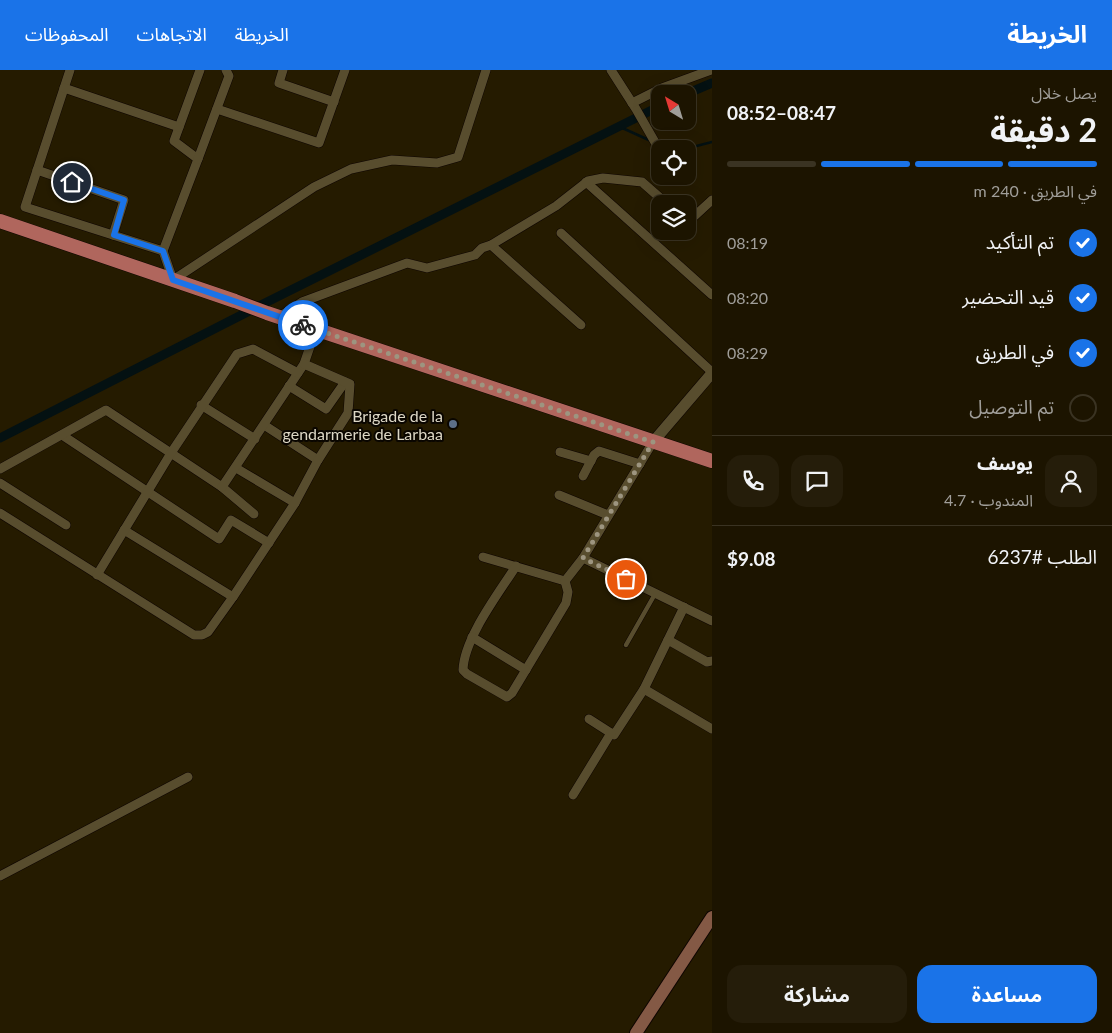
<!DOCTYPE html>
<html lang="ar">
<head>
<meta charset="utf-8">
<style>
  body { margin:0; font-family:Lato,"Noto Sans Arabic",sans-serif; background:#251d0a; color:#f1f3f6; direction:rtl; height:100vh; display:flex; flex-direction:column; font-size:19px; white-space:nowrap }
  * { box-sizing:border-box; margin:0 }
  p { font-size:16px; color:#a09e99 }
  .icon { flex:none; width:28px; height:28px; fill:none; stroke:currentColor; stroke-width:2; stroke-linecap:round; stroke-linejoin:round }
  .map { position:relative; flex:1; overflow:hidden; direction:ltr }
  .drawer { display:flex; flex-direction:column; background:#1c1400; width:400px }
  .drawer>* { flex:none }
  .needle { width:32px; rotate:322deg }
  .tools { position:absolute; left:651px; top:15px; display:grid; gap:10px }
  .tools a { display:grid; place-items:center; width:45px; height:45px; border-radius:10px; background:#1c1400; box-shadow:0 5px 20px #0002,0 0 0 1px #3a3322; font-size:25px }
  .pin { position:absolute; display:grid; place-items:center; width:42px; height:42px; color:#fff; margin:-21px; border:2px solid #fff; border-radius:50%; box-shadow:0 1px 5px #0007 }
  .courier { position:absolute; display:grid; place-items:center; width:50px; height:50px; margin:-25px; border:4px solid #1a73e8; border-radius:50%; background:#fff; color:#222; box-shadow:0 1px 6px #0007 }
  .summary em { font-style:normal; font-weight:700 }
  .summary div { display:flex; flex-direction:column-reverse }
  .summary { display:flex; align-items:center; justify-content:space-between; height:85px; padding:0 15px }
  h1 { font-size:32px; font-weight:700; line-height:38px }
  .bar { display:grid; grid-template-columns:repeat(4,1fr); gap:8px 5px; align-content:center; height:60px; padding:0 15px }
  .bar i { height:6px; border-radius:4px; background:#3a3322 }
  .bar .current { background:#1a73e8 }
  .bar p { grid-column:span 4 }
  .line { display:flex; align-items:center; gap:12px; padding:0 15px; border-top:1px solid #3a3322 }
  .line div { flex:1 }
  .round { display:grid; place-items:center; flex:none; width:52px; height:52px; border-radius:15px; background:#251d0a }
  ol { padding:0 15px; list-style:none }
  li { display:flex; align-items:center; gap:15px; height:55px }
  li p { margin-inline-start:auto }
  li .icon { padding:5px; border-radius:50%; background:#1a73e8; color:#fff; stroke-width:4 }
  li:last-child { color:#a09e99 }
  li i { width:28px; height:28px; border:2px solid #3a3322; border-radius:50% }
  .primary-button { display:flex; gap:10px; margin-top:auto; padding:10px 15px }
  .primary-button a { flex:1; height:58px; border-radius:15px; background:#1a73e8; color:#fff; font-size:20px; font-weight:700; line-height:58px; text-align:center }
  .primary-button a+a { background:#251d0a; color:#f1f3f6 }
  header { display:flex; align-items:center; gap:30px; box-sizing:border-box; height:70px; padding:0 25px; background:#1a73e8; color:#fff }
  header strong { font-size:24px }
  nav { display:flex; gap:28px; margin-inline-start:auto; font-size:18px }
  main { display:flex; flex:1; min-height:0 }
  .map>svg:first-child { display:block }
  .lines { fill:none; stroke-linecap:round; stroke-linejoin:round }
  .stream { stroke:#041112; stroke-width:2.5 }
  .canal { stroke:#041112; stroke-width:9 }
  .service-casing { stroke:#0e0500; stroke-width:5.5 }
  .minor-casing { stroke:#0e0500; stroke-width:10 }
  .tertiary-casing { stroke:#0e0500; stroke-width:12 }
  .secondary-casing { stroke:#0e0500; stroke-width:14 }
  .primary-casing { stroke:#0e0500; stroke-width:15 }
  .service { stroke:#584d2e; stroke-width:4.5 }
  .minor { stroke:#584d2e; stroke-width:9 }
  .tertiary { stroke:#584d2e; stroke-width:11 }
  .secondary { stroke:#845945; stroke-width:12 }
  .primary { stroke:#b0665d; stroke-width:14 }
  .done { stroke:#9d9580; stroke-width:5; stroke-dasharray:0 9 }
  .route { stroke:#1a73e8; stroke-width:6 }
  .service-dot { fill:#5c6f8a; stroke:#0a0600; stroke-width:2 }
  .labels { text-anchor:middle; dominant-baseline:central; stroke-width:4; stroke-linejoin:round; paint-order:stroke }
  .poi-label { font-size:16px; fill:#ddd7c5; stroke:#0a0600; text-anchor:end }
</style>
</head>
<body>
<header>
<strong>الخريطة</strong>
<nav><a>الخريطة</a><a>الاتجاهات</a><a>المحفوظات</a></nav>
</header>
<main>
<section class="drawer">
<div class="summary"><div><h1>2 دقيقة</h1><p>يصل خلال</p></div><em>08:47–08:52</em></div>
<div class="bar"><i class="current"></i><i class="current"></i><i class="current"></i><i></i><p>في الطريق · 240 m</p></div>
<ol>
<li><svg class="icon" aria-label="check" viewBox="0 0 24 24"><path d="M5 12l5 5 9-10"/></svg>تم التأكيد<p>08:19</p></li>
<li><svg class="icon" aria-label="check" viewBox="0 0 24 24"><path d="M5 12l5 5 9-10"/></svg>قيد التحضير<p>08:20</p></li>
<li><svg class="icon" aria-label="check" viewBox="0 0 24 24"><path d="M5 12l5 5 9-10"/></svg>في الطريق<p>08:29</p></li>
<li><i></i>تم التوصيل</li>
</ol>
<div class="line" style="height:90px"><a class="round"><svg class="icon" aria-label="person" viewBox="0 0 24 24"><circle cx="12" cy="8" r="4"/><path d="M4 21q1-7 8-7t8 7"/></svg></a><div><b>يوسف</b><p>المندوب · 4.7</p></div><a class="round"><svg class="icon" aria-label="chat" viewBox="0 0 24 24"><path d="M4 5h16v11H9l-5 4z"/></svg></a><a class="round"><svg class="icon" aria-label="phone" viewBox="0 0 24 24"><path d="M5 4h4l2 5-3 2q2 4 5 5l2-3 5 2v4C11 20 4 13 5 4z"/></svg></a></div>
<div class="line" style="height:65px"><div>الطلب #6237</div><b>$9.08</b></div>
<div class="primary-button"><a>مساعدة</a><a>مشاركة</a></div>
</section>
<div class="map">
<svg width="712" height="963" viewBox="0 0 712 963">
  <rect width="100%" height="100%" fill="#251b00"/>
  <g class="lines">
    <g class="stream">
      <path d="M618,56L651,71"/>
      <path d="M685,79L712,72"/>
    </g>
    <g class="canal">
      <path d="M686,24L712,13"/>
      <path d="M0,368L269,231L660,36"/>
    </g>
    <defs>
      <path id="service" d="M626,575L655,524"/>
      <g id="minor">
        <path d="M70,0L25,137L163,181L198,89L174,71L200,0"/>
        <path d="M283,0L279,13L334,32"/>
        <path d="M611,0L636,39L660,81"/>
        <path d="M64,18L179,57"/>
        <path d="M632,33L662,18L711,0"/>
        <path d="M217,39L319,73L345,0"/>
        <path d="M198,89L229,6L226,0"/>
        <path d="M37,100L124,130L113,165"/>
        <path d="M586,112L712,225"/>
        <path d="M688,152L712,130"/>
        <path d="M561,163L712,302"/>
        <path d="M491,175L581,255"/>
        <path d="M163,181L173,210L314,117L351,99L392,90L437,93L458,87L486,0"/>
        <path d="M279,247L302,232L407,193L427,198L475,185L482,178L491,175L556,136L588,111L603,108L642,112L667,134"/>
        <path d="M289,316L326,339L345,312"/>
        <path d="M201,335L255,369"/>
        <path d="M264,355L318,390"/>
        <path d="M62,365L219,469L231,450L269,473"/>
        <path d="M653,372L583,488L712,551"/>
        <path d="M560,382L591,391"/>
        <path d="M236,398L295,433"/>
        <path d="M0,399L106,340L222,417L254,444"/>
        <path d="M583,406L594,385L599,381L640,394"/>
        <path d="M0,413L66,455"/>
        <path d="M222,417L304,294L316,259"/>
        <path d="M559,425L608,445"/>
        <path d="M0,443L194,565H202L208,562L233,527L295,433L318,390L348,343L350,314L304,294"/>
        <path d="M124,460L233,527"/>
        <path d="M483,487L565,511"/>
        <path d="M516,496C499,523 464,568 463,600L467,604L507,627L512,623L566,533L568,522L565,511L583,488"/>
        <path d="M97,505L171,383L237,284L253,279L298,303"/>
        <path d="M472,567L526,600"/>
        <path d="M668,570L707,592L712,591"/>
        <path d="M644,619L712,659"/>
        <path d="M589,649L614,665L644,619L684,537"/>
        <path d="M573,725L611,663"/>
        <path d="M0,806L188,707"/>
      </g>
      <path id="tertiary" d="M653,372L712,303"/>
      <path id="secondary" d="M636,963L712,847"/>
      <path id="primary" d="M0,151L235,231L267,243L712,391"/>
    </defs>
    <use href="#service" class="service-casing"/>
    <use href="#minor" class="minor-casing"/>
    <use href="#tertiary" class="tertiary-casing"/>
    <use href="#secondary" class="secondary-casing"/>
    <use href="#primary" class="primary-casing"/>
    <use href="#service" class="service"/>
    <use href="#minor" class="minor"/>
    <use href="#tertiary" class="tertiary"/>
    <use href="#secondary" class="secondary"/>
    <use href="#primary" class="primary"/>
  </g>
  <g class="lines">
    <path class="done" d="M303,255L653,372L583,488L626,509"/>
    <path class="route" d="M72,112L124,130L114,165L163,181L173,210L303,255"/>
  </g>
  <circle class="service-dot" cx="453" cy="354" r="5"/>
  <g class="labels">
    <g class="poi-label">
      <text x="443" y="345">Brigade de la<tspan x="443" dy="18">gendarmerie de Larbaa</tspan></text>
    </g>
  </g>
</svg>
<div class="tools">
<a><svg class="needle" viewBox="-14 -14 28 28"><path d="M0-13l5 13h-10z" fill="#e53935"/><path d="M0 13l5-13h-10z" fill="#a09e99"/></svg></a>
<a><svg class="icon" aria-label="locate" viewBox="0 0 24 24"><circle cx="12" cy="12" r="6"/><path d="M12 2v4M12 18v4M2 12h4M18 12h4"/></svg></a>
<a><svg class="icon" aria-label="layers" viewBox="0 0 24 24"><path d="M12 4l9 5-9 5-9-5zM3 14l9 5 9-5"/></svg></a>
</div>
<div class="pin" style="left:626px;top:509px;background:#ea580c"><svg class="icon" aria-label="bag" viewBox="0 0 24 24"><path d="M5 8h14l-1 12H6zM9 8a3 3 0 0 1 6 0"/></svg></div>
<div class="pin" style="left:72px;top:112px;background:#1f2937"><svg class="icon" aria-label="home" viewBox="0 0 24 24"><path d="M3 11l9-7 9 7M6 9v11h12V9"/></svg></div>
<div class="courier" style="left:303px;top:255px"><svg class="icon" aria-label="bike" viewBox="0 0 24 24"><circle cx="6" cy="16" r="4"/><circle cx="18" cy="16" r="4"/><path d="M6 16l4-8h5l3 8M10 8l3 8H6M13 5h3"/></svg></div>
</div>
</main>
</body>
</html>
